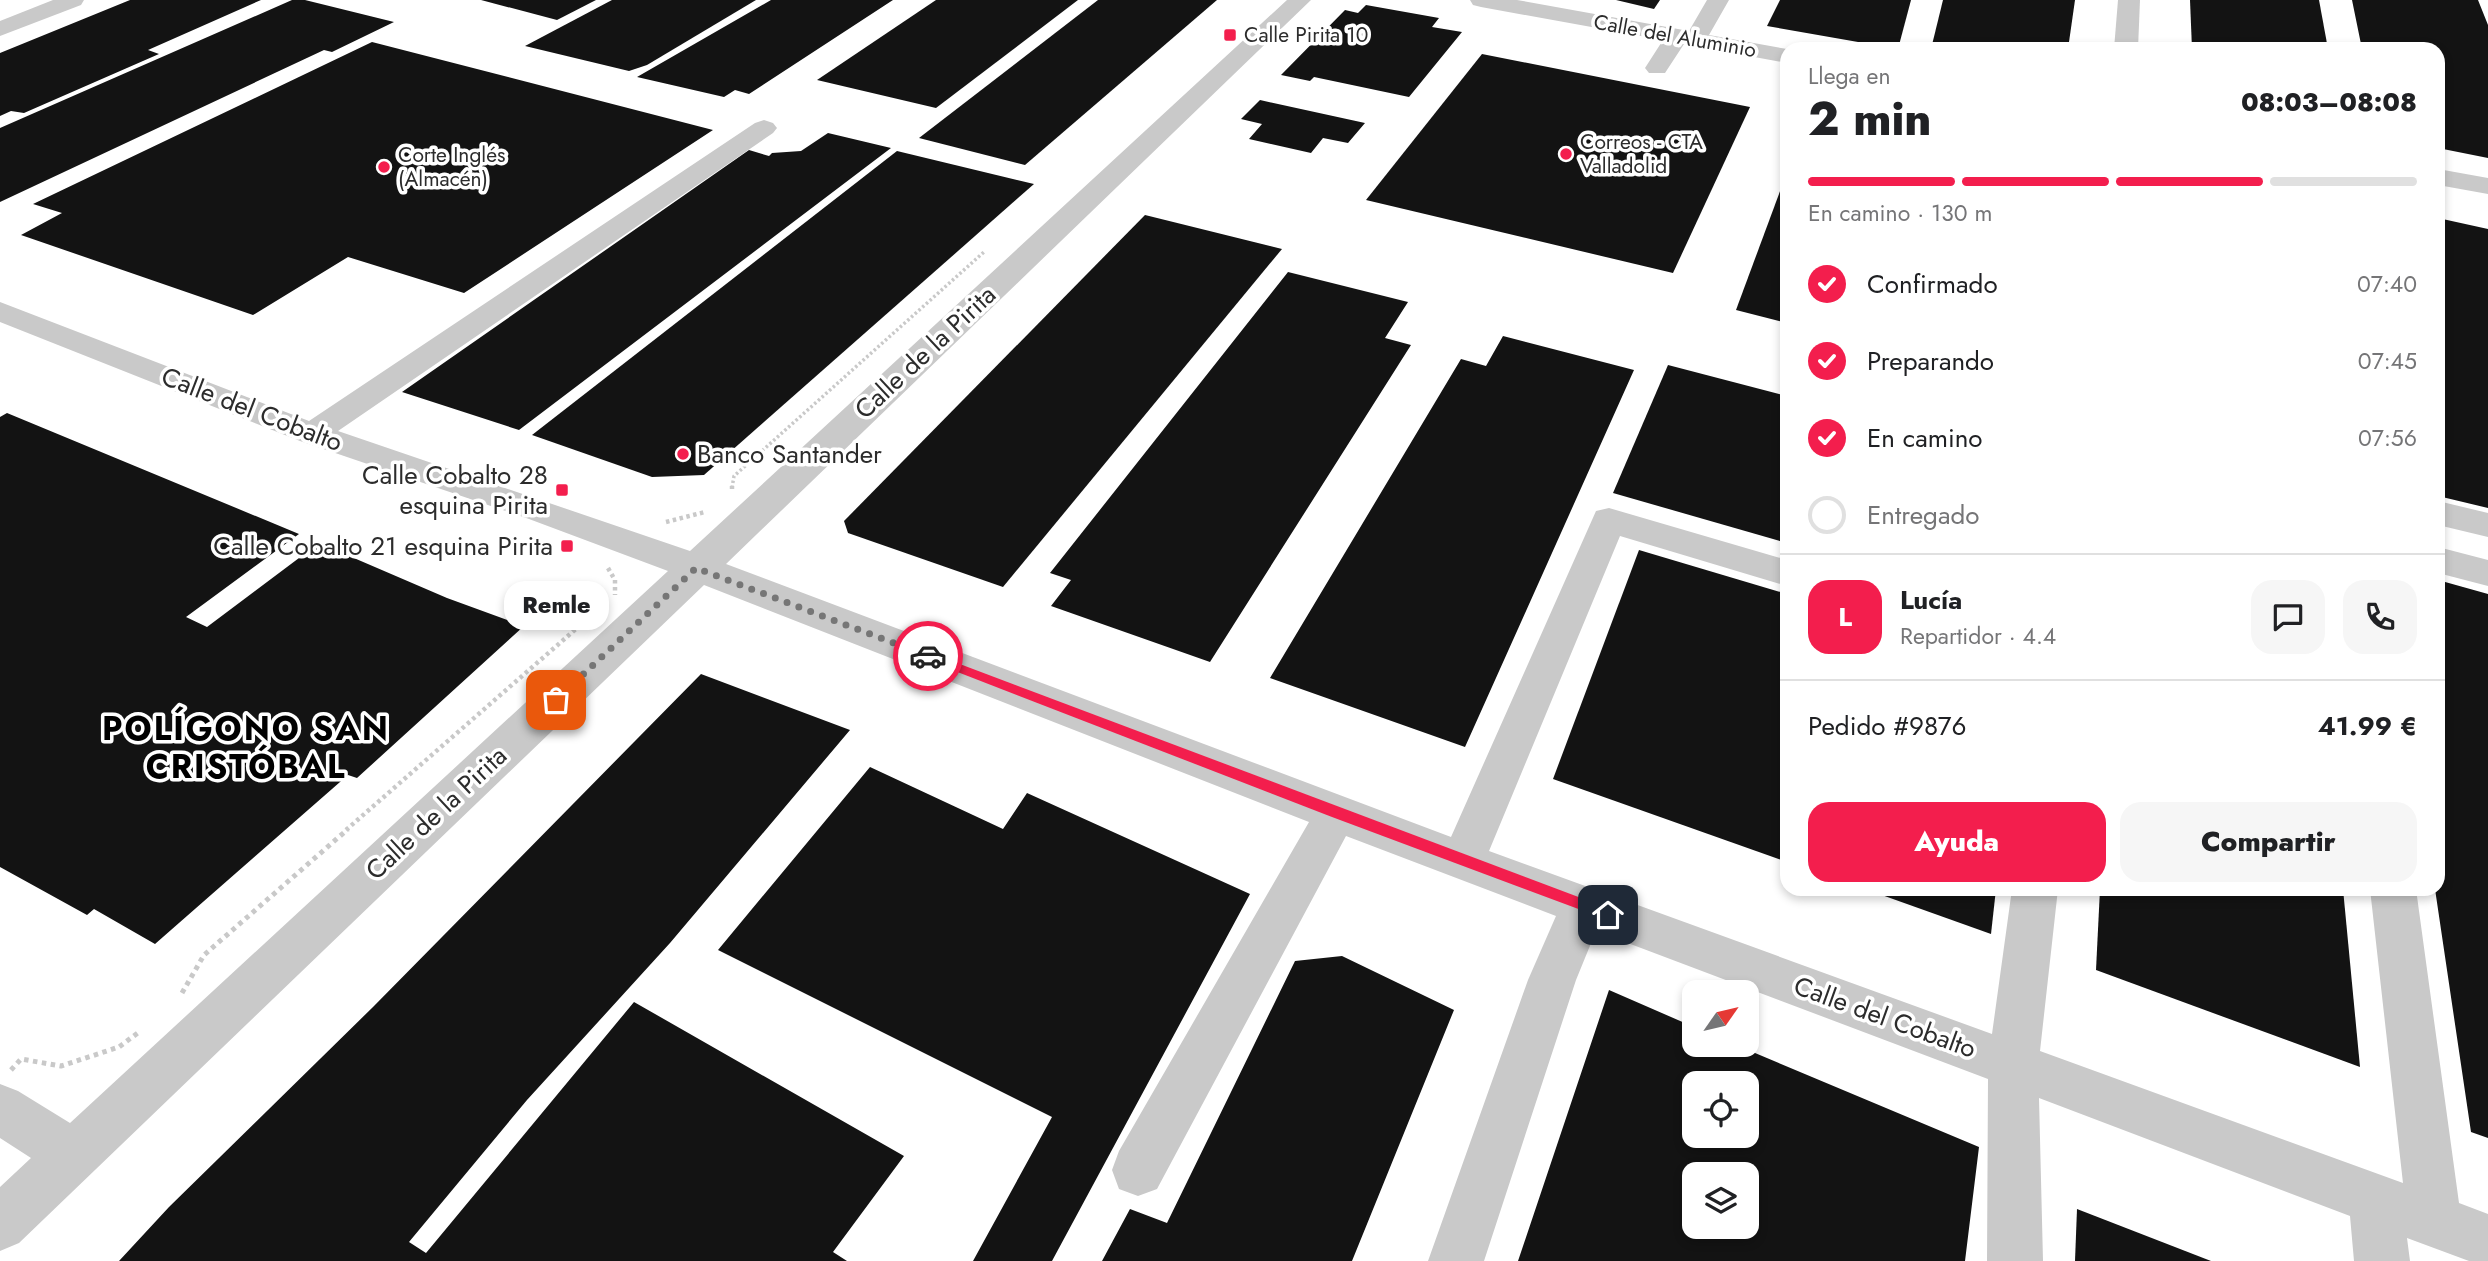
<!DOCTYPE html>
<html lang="es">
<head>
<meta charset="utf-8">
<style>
  body { margin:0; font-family:Jost,sans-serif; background:#f6f6f6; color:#202124; height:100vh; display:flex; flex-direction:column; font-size:26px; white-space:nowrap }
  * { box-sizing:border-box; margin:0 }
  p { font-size:23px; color:#757577 }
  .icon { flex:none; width:38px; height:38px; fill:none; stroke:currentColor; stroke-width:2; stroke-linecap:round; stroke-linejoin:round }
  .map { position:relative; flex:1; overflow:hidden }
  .drawer { position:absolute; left:1780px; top:42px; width:665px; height:854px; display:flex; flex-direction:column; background:#fff; border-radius:21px; box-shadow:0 4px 10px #0003 }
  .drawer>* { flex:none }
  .needle { width:46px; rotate:56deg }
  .buttons { position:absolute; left:1682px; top:980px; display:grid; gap:14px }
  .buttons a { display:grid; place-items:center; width:77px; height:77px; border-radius:14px; background:#fff; box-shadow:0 4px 10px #0003; font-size:35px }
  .pin { position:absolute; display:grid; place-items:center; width:60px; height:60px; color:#fff; margin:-30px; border-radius:14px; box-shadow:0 4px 10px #0006 }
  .courier { position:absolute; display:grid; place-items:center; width:70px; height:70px; margin:-35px; border:5px solid #f31e4d; border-radius:50%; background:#fff; color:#222; box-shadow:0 2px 9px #0007 }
  .bubble { position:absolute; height:49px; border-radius:21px; background:#fff; box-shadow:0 4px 10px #0003; font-size:23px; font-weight:800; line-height:49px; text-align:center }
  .head em { font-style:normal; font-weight:800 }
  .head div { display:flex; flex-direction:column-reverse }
  .head { display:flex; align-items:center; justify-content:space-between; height:119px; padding:0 28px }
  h1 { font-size:46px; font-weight:800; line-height:52px }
  .bar { display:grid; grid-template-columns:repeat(4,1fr); gap:10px 7px; align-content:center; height:84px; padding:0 28px }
  .bar i { height:9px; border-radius:5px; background:#e0e0e0 }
  .bar .current { background:#f31e4d }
  .bar p { grid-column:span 4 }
  .line { display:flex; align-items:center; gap:18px; padding:0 28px; border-top:2px solid #e0e0e0 }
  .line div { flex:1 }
  .round { display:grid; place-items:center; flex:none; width:74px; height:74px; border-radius:21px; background:#f6f6f6 }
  ol { padding:0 28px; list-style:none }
  li { display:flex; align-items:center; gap:21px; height:77px }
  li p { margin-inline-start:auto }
  li .icon { padding:7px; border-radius:50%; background:#f31e4d; color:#fff; stroke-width:4 }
  li:last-child { color:#757577 }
  li i { width:38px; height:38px; border:4px solid #e0e0e0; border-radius:50% }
  .action { display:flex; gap:14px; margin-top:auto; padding:14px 28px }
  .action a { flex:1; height:80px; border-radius:21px; background:#f31e4d; color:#fff; font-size:28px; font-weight:800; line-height:80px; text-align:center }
  .action a+a { background:#f6f6f6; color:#202124 }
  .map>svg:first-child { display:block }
  .building { fill:#131313; fill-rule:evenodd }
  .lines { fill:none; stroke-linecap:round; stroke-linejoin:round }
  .path-far3 { stroke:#c9c9c9; stroke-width:2.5; stroke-dasharray:2.5 2.5; stroke-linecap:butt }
  .path-far2 { stroke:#c9c9c9; stroke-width:3.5; stroke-dasharray:2.5 2.5; stroke-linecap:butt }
  .path-far1 { stroke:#c9c9c9; stroke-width:4.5; stroke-dasharray:3.5 3.5; stroke-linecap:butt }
  .path { stroke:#c9c9c9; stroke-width:5; stroke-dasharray:4.5 4.5; stroke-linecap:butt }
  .minor { fill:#c9c9c9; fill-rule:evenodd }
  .route { fill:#f31e4d }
  .done { stroke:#767676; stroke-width:7; stroke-dasharray:0 12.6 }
  .poi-dot { fill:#f31e4d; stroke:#fff; stroke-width:2.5 }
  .labels { text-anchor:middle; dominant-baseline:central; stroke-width:7; stroke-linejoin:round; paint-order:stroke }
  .far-poi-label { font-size:21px; fill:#2c2c2c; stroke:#fff; text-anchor:start }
  .far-street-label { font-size:21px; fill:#2c2c2c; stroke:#fff }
  .street-label { font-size:26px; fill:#2c2c2c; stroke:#fff }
  .poi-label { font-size:26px; fill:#2c2c2c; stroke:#fff; text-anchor:end }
  .district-label { font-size:33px; font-weight:bold; letter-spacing:2px; fill:#000; stroke:#fff }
</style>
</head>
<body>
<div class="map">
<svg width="2488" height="1261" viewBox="0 0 2488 1261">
  <rect width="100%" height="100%" fill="#fff"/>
  <g class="building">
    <path d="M130,0H261L148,50L159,54L24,113L11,111L0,116V53Z"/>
    <path d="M292,0H305L394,22L332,52L324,50L0,202V128Z"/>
    <path d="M481,0H596L557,20Z"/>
    <path d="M612,0H756L647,65L629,71L525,46Z"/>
    <path d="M771,0H893L749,94L735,90L724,97L637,77Z"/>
    <path d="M936,0H1078L936,108L817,80Z"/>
    <path d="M1098,0H1217L1025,165L919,138Z"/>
    <path d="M1616,0H1660L1654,9Z"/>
    <path d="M1780,0H1911L1898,49L1767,26Z"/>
    <path d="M1943,0H2075L2068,49H1931Z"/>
    <path d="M2190,0H2319L2328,49H2192Z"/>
    <path d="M2352,0H2478L2488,25V158L2438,148V49H2362Z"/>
    <path d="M1366,5L1439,18L1432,27L1462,32L1409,97L1314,77L1310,81L1281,75L1345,10L1358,13Z"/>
    <path d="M372,42L713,130L464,293L348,257L253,315L21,235L62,213L33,204Z"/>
    <path d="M1482,54L1750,107L1673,273L1366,200Z"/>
    <path d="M1260,100L1365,123L1348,143L1323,138L1311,153L1249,139L1262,124L1241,119Z"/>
    <path d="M828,133L891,148L519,430L402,392L749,150L769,156L772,153L801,151Z"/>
    <path d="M897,151L1034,184L704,475L652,477L532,435Z"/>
    <path d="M1786,175H1787V323L1736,310Z"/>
    <path d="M1145,215L1282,249L1003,587L848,533L844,521Z"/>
    <path d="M2438,218L2488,229V508L2438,496Z"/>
    <path d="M1288,272L1408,302L1385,338L1411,345L1210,662L1051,606L1071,580L1050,573Z"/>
    <path d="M1503,336L1634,370L1465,747L1270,678L1461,359L1486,366Z"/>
    <path d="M1668,365L1787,396V543L1613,493Z"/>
    <path d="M7,413L299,534L186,617L207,627L319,543L447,598L524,626L357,778L348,775L155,944L94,909L87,915L0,867V417Z"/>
    <path d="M1639,550L1787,594V862L1553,779Z"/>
    <path d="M2438,580L2488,594V1138L2471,1132L2435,889H2438Z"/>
    <path d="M701,674L850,730L670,943L527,1100L409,1242L426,1253L634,1002L904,1156L833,1252L847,1261H119L169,1207L373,1007Z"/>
    <path d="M870,767L1003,829L1027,793L1250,894L1052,1261H973L1052,1117L718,950Z"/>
    <path d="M1865,889H1996L1991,934Z"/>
    <path d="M2100,889H2343L2360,1067L2096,970Z"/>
    <path d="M1342,956L1454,1010L1352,1261H1102L1130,1209L1167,1223L1295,961Z"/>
    <path d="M1609,990L1694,1027V1045H1736L1979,1147L1965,1261H1518ZM1694,1083H1746V1136H1694ZM1694,1174H1746V1227H1694Z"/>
    <path d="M2077,1209L2211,1261H2075Z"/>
  </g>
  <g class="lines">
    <path class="path-far3" d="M1803,46L1819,49"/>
    <path class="path-far2" d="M732,488L734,476L984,252"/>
    <g class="path-far1">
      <path d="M732,489V486"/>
      <path d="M666,522L705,512"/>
      <path d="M608,568L615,580V595"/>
      <path d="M346,830L577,628"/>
    </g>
    <g class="path">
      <path d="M182,993L204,955L348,829"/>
      <path d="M11,1070L21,1059L61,1066L119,1047L139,1032"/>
    </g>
    <g class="minor">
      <path d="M53,0H84L81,5L0,36V21Z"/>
      <path d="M1287,0H1311L726,564L1451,837L1596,511L1609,508L1787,560V586L1620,536L1489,851L1992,1034L2012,889H2058L2040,1051L2403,1183L2370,889H2416L2459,1203L2488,1214V1261H2469L2407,1238L2410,1261H2354L2350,1216L2039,1098L2043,1261H1987L1988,1079L1596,931L1576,980L1484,1261H1428L1528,980L1556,916L1346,836L1157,1189L1138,1196L1119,1189L1112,1170L1119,1151L1309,822L704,585L19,1243L0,1251V1187L31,1158L0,1138V1084L18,1091L70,1123L668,571L529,519L300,441L0,322V302L309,421L755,123L764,120L773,123L777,128L773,133L338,431L690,551Z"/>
      <path d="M1470,0H1517L1689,31L1707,0H1729L1709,35L1787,49V63L1684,44L1665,73H1649L1645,68L1663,40L1481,7L1473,5Z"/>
      <path d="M2118,0H2140L2138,49H2114Z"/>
      <path d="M2438,169L2488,178V194L2438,185Z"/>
      <path d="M2438,501L2488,513V537L2438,525Z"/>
      <path d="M2438,547L2488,560V586L2438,573Z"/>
    </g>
  </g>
  <path class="route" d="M928,652L1613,910L1615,915L1608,920L1332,817L924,659L922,656Z"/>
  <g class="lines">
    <path class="done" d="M556,700L696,568L928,656"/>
  </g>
  <g class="poi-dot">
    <rect x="1223" y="28" width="14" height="14" rx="3.5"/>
    <circle cx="1566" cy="154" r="7"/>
    <circle cx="384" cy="167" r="7"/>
    <circle cx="683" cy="454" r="7"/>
    <rect x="555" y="483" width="14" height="14" rx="3.5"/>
    <rect x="560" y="539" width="14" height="14" rx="3.5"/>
  </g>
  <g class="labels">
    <g class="far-poi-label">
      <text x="1244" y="35">Calle Pirita 10</text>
      <text x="1580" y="142">Correos - CTA<tspan x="1580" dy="24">Valladolid</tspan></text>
      <text x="398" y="155">Corte Inglés<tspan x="398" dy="24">(Almacén)</tspan></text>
    </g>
    <g class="far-street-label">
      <text transform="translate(1675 36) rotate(10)">Calle del Aluminio</text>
    </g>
    <g class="street-label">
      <text transform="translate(925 352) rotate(-43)">Calle de la Pirita</text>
      <text transform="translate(252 409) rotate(21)">Calle del Cobalto</text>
      <text transform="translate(436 813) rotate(-43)">Calle de la Pirita</text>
      <text transform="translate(1885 1017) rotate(20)">Calle del Cobalto</text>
    </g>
    <g class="poi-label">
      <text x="697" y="454" text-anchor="start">Banco Santander</text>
      <text x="548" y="475">Calle Cobalto 28<tspan x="548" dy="30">esquina Pirita</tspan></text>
      <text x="553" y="546">Calle Cobalto 21 esquina Pirita</text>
    </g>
    <g class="district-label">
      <text x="246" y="728">POLÍGONO SAN<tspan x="246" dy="38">CRISTÓBAL</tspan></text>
    </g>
  </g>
</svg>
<div class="buttons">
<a><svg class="needle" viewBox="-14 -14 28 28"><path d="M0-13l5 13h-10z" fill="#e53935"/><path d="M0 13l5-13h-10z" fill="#757577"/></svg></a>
<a><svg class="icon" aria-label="locate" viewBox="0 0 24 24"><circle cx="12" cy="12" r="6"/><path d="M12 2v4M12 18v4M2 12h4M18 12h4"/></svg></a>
<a><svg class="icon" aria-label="layers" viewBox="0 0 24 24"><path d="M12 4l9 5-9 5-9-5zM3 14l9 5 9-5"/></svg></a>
</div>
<div class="pin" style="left:556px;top:700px;background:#ea580c"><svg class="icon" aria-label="bag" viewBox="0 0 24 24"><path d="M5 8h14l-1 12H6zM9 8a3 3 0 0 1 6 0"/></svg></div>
<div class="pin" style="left:1608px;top:915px;background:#1f2937"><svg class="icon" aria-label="home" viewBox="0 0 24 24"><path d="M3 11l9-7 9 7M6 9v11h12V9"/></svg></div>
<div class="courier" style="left:928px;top:656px"><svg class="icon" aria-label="car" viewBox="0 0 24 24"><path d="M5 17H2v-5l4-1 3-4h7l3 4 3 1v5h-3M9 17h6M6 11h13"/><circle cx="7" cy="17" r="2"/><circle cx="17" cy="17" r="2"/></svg></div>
<div class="bubble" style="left:504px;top:581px;width:105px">Remle</div>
<section class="drawer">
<div class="head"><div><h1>2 min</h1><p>Llega en</p></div><em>08:03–08:08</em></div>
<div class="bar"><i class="current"></i><i class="current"></i><i class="current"></i><i></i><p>En camino · 130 m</p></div>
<ol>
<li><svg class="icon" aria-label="check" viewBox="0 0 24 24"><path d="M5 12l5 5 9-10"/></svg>Confirmado<p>07:40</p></li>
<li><svg class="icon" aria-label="check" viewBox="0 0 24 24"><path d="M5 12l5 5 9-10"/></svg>Preparando<p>07:45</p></li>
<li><svg class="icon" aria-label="check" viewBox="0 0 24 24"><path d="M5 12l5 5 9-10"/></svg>En camino<p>07:56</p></li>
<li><i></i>Entregado</li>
</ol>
<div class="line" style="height:126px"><b class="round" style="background:#f31e4d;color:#fff">L</b><div><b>Lucía</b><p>Repartidor · 4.4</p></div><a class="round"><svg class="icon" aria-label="chat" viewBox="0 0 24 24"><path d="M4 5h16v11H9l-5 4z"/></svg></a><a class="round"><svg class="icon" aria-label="phone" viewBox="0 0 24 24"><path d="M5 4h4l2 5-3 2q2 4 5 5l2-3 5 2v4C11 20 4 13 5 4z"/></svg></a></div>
<div class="line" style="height:91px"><div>Pedido #9876</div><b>41.99 €</b></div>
<div class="action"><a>Ayuda</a><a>Compartir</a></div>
</section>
</div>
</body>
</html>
